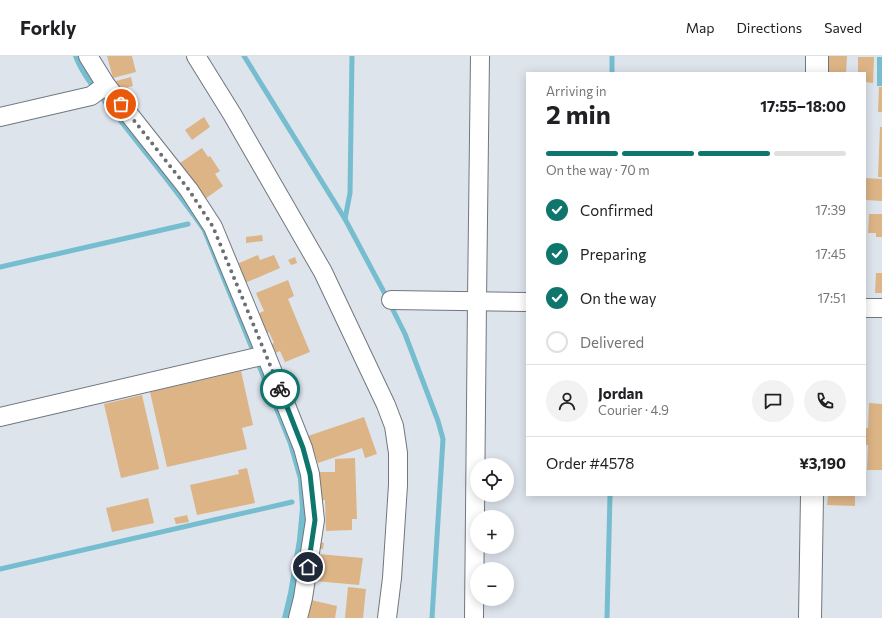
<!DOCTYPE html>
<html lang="en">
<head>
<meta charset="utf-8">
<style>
  body { margin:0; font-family:Commissioner,sans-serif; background:#f2f2f2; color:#202124; height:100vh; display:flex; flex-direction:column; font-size:15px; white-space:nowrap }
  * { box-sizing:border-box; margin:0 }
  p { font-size:13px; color:#757577 }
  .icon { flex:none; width:22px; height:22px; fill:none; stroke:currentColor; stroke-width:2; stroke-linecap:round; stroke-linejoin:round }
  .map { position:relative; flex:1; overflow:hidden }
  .sheet { position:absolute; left:526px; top:16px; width:340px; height:424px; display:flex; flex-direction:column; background:#fff; border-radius:0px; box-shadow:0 2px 10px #0003 }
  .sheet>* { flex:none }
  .controls { position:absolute; left:470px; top:402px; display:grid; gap:8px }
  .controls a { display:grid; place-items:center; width:44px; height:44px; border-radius:50%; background:#fff; box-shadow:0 2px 10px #0003; font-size:20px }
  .pin { position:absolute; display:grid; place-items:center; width:34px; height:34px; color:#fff; margin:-17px; border:2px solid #fff; border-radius:50%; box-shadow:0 1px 4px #0007 }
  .courier { position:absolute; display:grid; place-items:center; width:40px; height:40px; margin:-20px; border:3px solid #0f766e; border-radius:50%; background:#fff; color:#222; box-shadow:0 1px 5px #0007 }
  .overview em { font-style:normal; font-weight:700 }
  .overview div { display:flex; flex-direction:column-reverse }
  .overview { display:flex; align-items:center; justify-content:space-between; height:68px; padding:0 20px }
  h1 { font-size:26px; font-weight:700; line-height:30px }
  .bar { display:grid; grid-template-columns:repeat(4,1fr); gap:6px 4px; align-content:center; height:48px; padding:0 20px }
  .bar i { height:5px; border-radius:3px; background:#e0e0e0 }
  .bar .active { background:#0f766e }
  .bar p { grid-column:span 4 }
  .line { display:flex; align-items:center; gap:10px; padding:0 20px; border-top:1px solid #e0e0e0 }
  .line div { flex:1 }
  .round { display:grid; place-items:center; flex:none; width:42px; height:42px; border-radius:21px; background:#f2f2f2 }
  ol { padding:0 20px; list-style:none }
  li { display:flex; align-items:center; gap:12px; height:44px }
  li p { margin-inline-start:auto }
  li .icon { padding:4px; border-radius:50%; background:#0f766e; color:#fff; stroke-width:4 }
  li:last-child { color:#757577 }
  li i { width:22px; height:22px; border:2px solid #e0e0e0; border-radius:50% }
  header { display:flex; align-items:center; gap:24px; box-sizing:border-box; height:56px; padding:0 20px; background:#fff; border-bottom:1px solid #e0e0e0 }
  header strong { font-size:19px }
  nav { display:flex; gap:22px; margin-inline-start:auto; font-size:14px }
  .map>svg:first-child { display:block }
  .water { fill:#75bdcf }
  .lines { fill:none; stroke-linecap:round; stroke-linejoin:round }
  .stream { stroke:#75bdcf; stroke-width:5 }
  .building { fill:#dcb486 }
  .street-casing { stroke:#71777e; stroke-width:20 }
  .secondary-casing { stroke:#71777e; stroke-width:24 }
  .street { stroke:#fff; stroke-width:18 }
  .secondary { stroke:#fff; stroke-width:22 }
  .done { stroke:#6b6e73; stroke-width:4; stroke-dasharray:0 7.2 }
  .route { stroke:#0f766e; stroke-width:5 }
</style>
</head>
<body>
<header>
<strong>Forkly</strong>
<nav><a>Map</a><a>Directions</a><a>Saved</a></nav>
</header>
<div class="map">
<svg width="882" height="562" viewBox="0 0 882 562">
  <rect width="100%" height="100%" fill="#dde4ec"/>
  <g class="water">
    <path d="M73,0H82L202,161L304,419L308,460L291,562H282L288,537L297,484L300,452L298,423L288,388L202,175C175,136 145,100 116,63C102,46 80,21 73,0Z"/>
    <rect x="877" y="1" width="5" height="29"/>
  </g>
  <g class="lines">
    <g class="stream">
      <path d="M244,0L345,163L385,238L405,278L438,365L443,383L432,562"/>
      <path d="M612,17V0"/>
      <path d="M345,163L350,137L352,0"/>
      <path d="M0,211L188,168"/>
      <path d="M0,513L292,446"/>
      <path d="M607,562L610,439"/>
    </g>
  </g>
  <g class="building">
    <path d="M107,0H132L136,16L113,22Z"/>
    <path d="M828,0H847L846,17H828Z"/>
    <path d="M858,1H874L873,27L865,26V17H858Z"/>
    <path d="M131,21L133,30L119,34L116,25Z"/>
    <path d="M879,31H882V56H878Z"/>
    <path d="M204,61L210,71L192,84L185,74Z"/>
    <path d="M880,71H882V121H878Z"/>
    <path d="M202,92L208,101L210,100L220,115L215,118L223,130L205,143L180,107Z"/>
    <path d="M865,122L882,123V145L865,144Z"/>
    <path d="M869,158H882V181H876V177H868Z"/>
    <path d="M262,179L263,185L246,187V181Z"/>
    <path d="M258,199L260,204L274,199L280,212L245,227L237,208Z"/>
    <path d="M295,201L297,207L291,209L288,204Z"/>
    <path d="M876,217H882V237H875Z"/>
    <path d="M288,224L294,240L288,243L310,296L285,306L280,295L273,298L269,289L274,287L269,276L263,279L255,259L264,255L256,237Z"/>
    <path d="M241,315L253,369L242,372L247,393L167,411L150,336Z"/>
    <path d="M142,339L159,413L121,422L104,348Z"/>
    <path d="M869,347L882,348V414H867L868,389H865V372H868Z"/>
    <path d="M364,361L377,398L365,402L362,392L318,407L308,380Z"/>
    <path d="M355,402L357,463H352V474L326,475L325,444L319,445L318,416H335V403Z"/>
    <path d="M247,412L255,447L197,459L190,429L239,418L238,414Z"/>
    <path d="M828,439H855V450L827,449Z"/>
    <path d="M148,442L154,467L112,476L106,452Z"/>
    <path d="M187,459L189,466L176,468L174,462Z"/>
    <path d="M319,486L324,487L323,493H319Z"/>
    <path d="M318,498L363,502L359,529L315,525Z"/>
    <path d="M348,531L366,533L363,562H345Z"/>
    <path d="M311,544L337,550L335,562H307Z"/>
  </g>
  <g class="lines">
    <defs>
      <g id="street">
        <path d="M88,0L106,29L189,134L213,171L266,299L303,392L310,418L315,464L303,542L298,562"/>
        <path d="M196,0L232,58L323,216L386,349L394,370L398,397V429L392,522L387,562"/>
        <path d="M0,61L91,40L106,29"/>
        <path d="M391,244L527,246"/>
        <path d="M865,252H882"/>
        <path d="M0,361L266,299"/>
        <path d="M474,562L477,245L480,0"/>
      </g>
      <g id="secondary">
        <path d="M817,17V0"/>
        <path d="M810,562L812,439"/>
      </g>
    </defs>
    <use href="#street" class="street-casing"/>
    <use href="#secondary" class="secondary-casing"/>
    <use href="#street" class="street"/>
    <use href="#secondary" class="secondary"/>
  </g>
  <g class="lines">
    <path class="done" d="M121,48L189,134L213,171L280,333"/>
    <path class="route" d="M280,333L303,392L310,418L315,464L308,511"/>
  </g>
</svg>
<div class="controls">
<a><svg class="icon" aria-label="locate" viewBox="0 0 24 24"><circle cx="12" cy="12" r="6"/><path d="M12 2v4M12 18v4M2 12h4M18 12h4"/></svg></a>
<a>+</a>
<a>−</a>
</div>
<div class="pin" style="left:121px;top:48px;background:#ea580c"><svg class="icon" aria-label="bag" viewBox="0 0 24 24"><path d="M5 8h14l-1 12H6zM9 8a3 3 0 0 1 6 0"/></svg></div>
<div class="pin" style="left:308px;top:511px;background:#1f2937"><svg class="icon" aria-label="home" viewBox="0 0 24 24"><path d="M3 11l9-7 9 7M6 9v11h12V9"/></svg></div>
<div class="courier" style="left:280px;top:333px"><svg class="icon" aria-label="bike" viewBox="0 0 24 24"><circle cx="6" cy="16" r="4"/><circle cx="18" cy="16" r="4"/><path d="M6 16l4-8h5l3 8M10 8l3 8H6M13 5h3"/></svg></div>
<section class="sheet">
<div class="overview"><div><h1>2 min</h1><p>Arriving in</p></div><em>17:55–18:00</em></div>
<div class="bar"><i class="active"></i><i class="active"></i><i class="active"></i><i></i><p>On the way · 70 m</p></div>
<ol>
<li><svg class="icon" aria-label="check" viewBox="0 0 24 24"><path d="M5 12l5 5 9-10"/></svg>Confirmed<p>17:39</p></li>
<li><svg class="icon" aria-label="check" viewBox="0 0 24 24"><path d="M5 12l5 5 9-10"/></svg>Preparing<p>17:45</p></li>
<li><svg class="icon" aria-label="check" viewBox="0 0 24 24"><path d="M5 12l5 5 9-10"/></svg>On the way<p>17:51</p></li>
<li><i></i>Delivered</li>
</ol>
<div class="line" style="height:72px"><a class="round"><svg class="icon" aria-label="person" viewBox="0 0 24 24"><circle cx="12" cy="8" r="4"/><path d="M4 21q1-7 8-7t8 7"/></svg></a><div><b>Jordan</b><p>Courier · 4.9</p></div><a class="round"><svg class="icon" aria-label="chat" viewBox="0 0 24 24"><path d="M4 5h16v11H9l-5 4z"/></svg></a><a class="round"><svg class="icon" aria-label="phone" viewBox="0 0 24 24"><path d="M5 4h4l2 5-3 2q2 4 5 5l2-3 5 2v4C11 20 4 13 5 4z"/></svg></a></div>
<div class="line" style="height:52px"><div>Order #4578</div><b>¥3,190</b></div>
</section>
</div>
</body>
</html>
